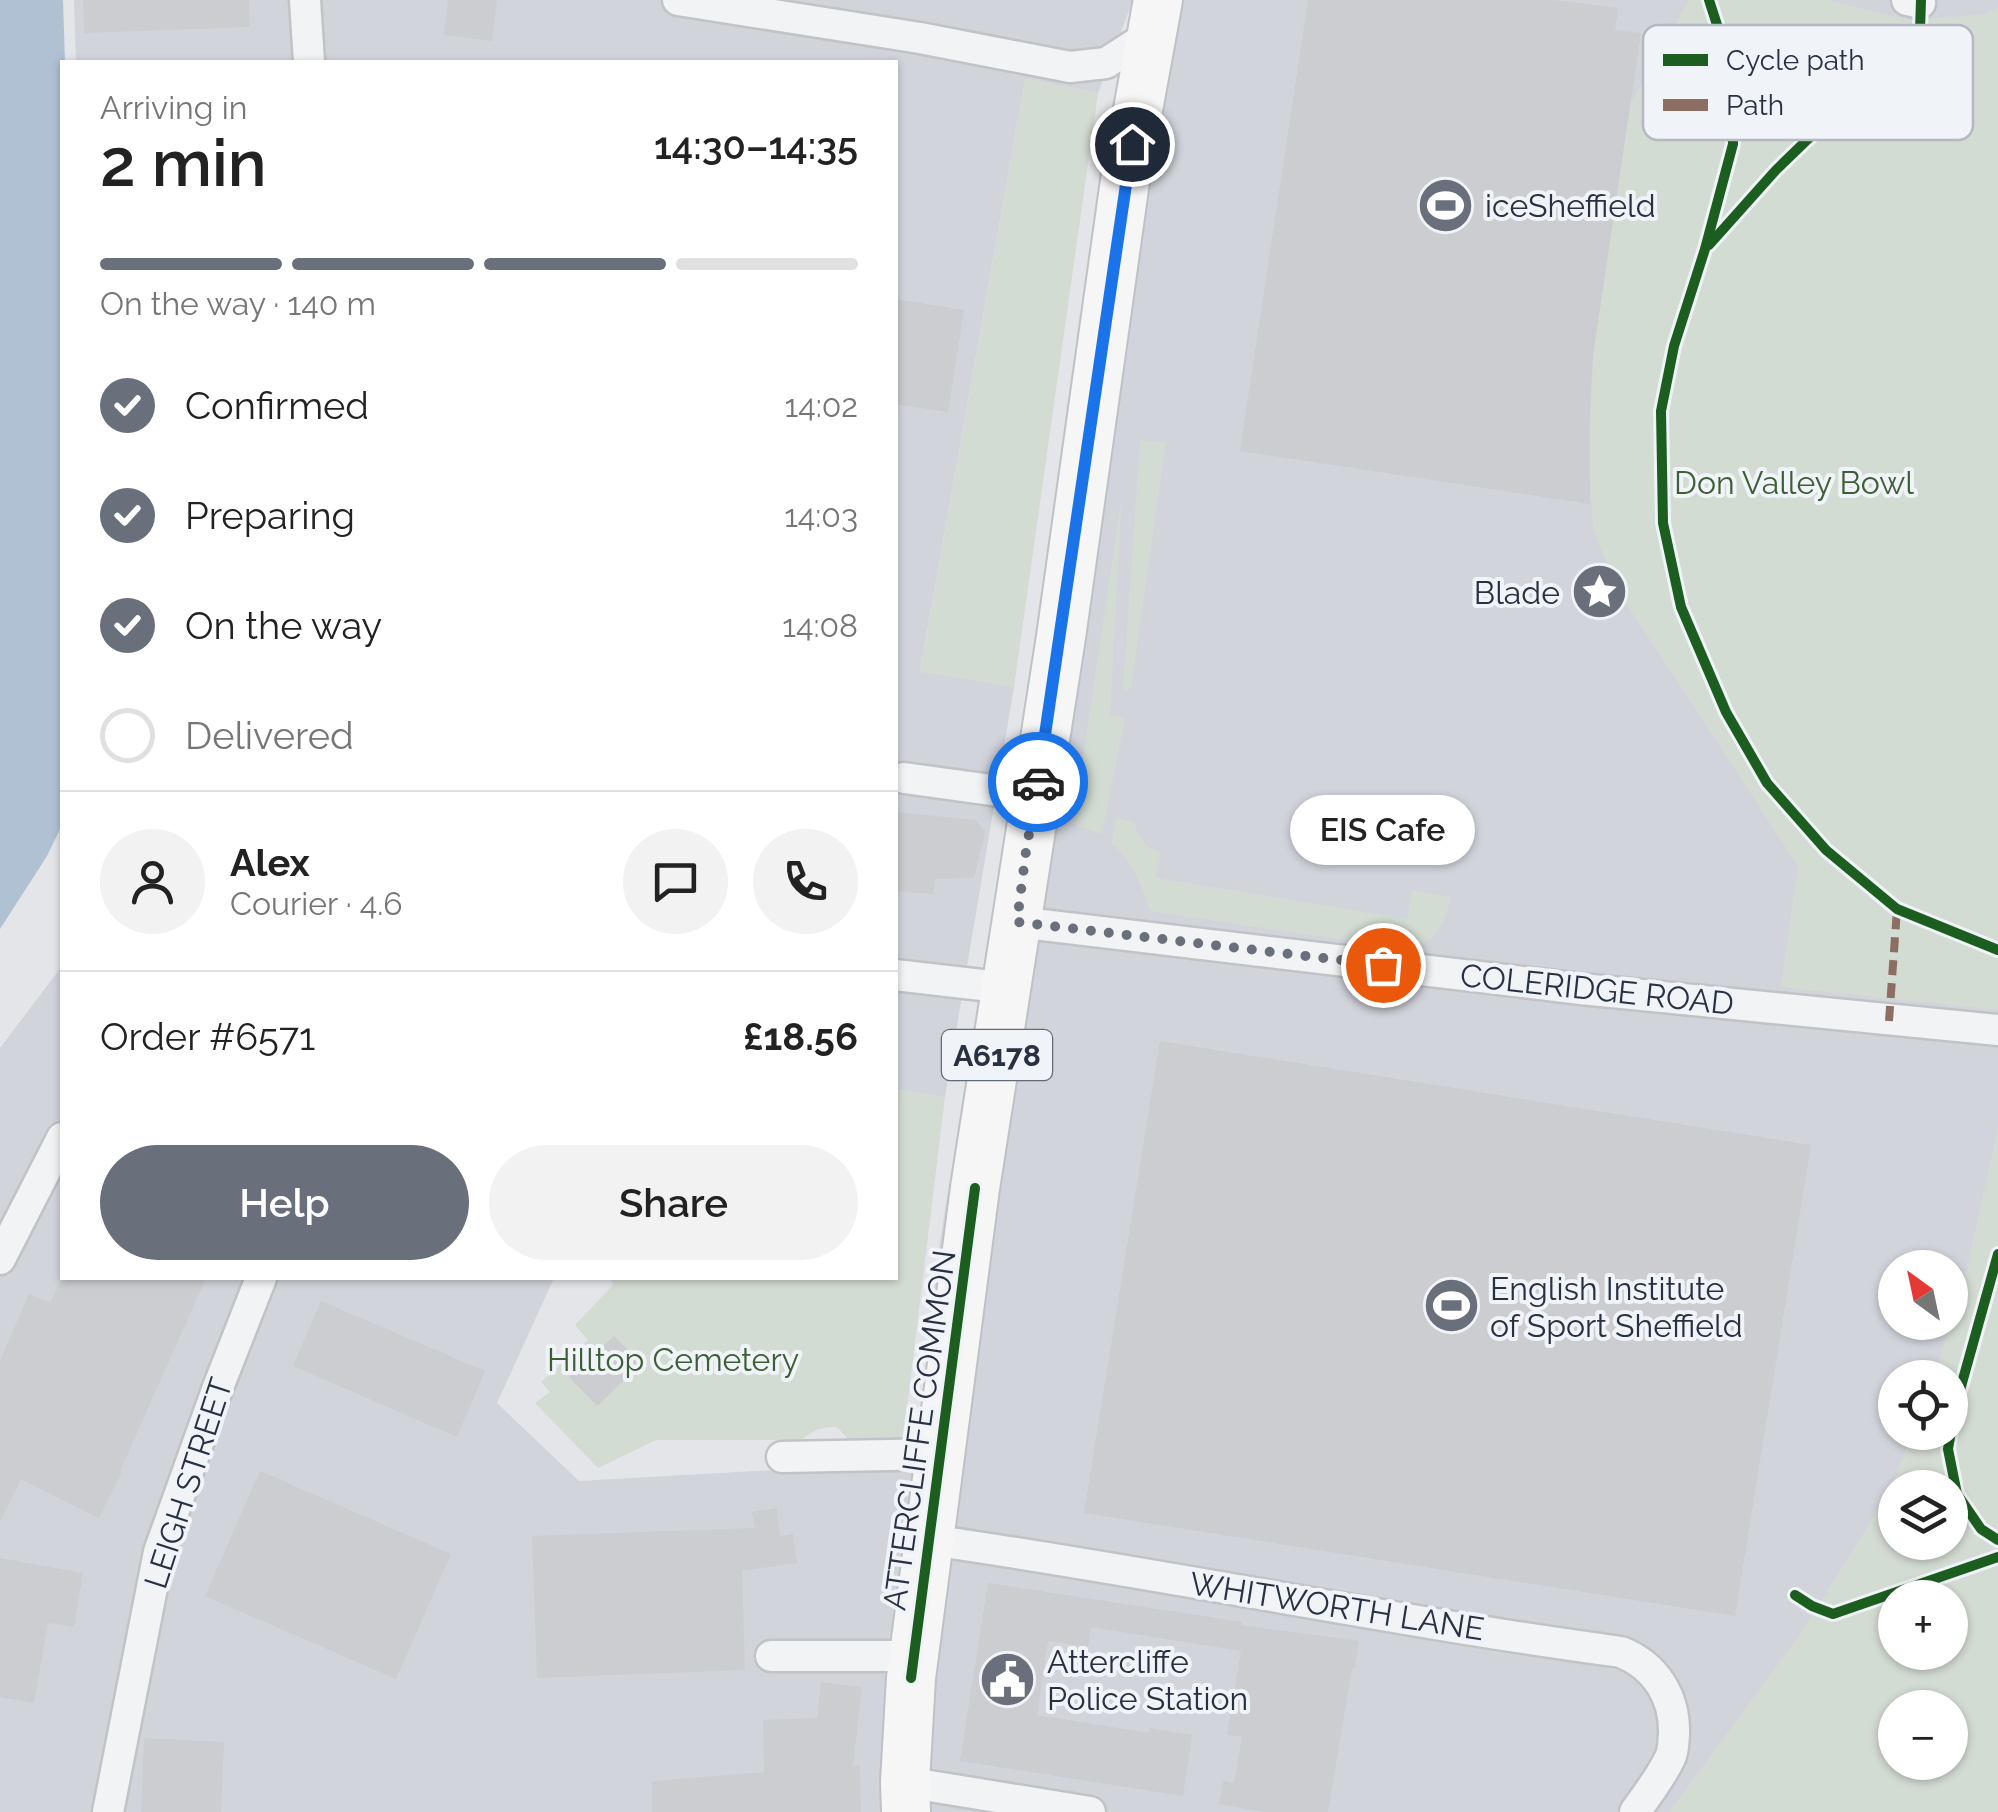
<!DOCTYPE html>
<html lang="en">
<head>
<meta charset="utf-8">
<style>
  body { margin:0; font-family:Raleway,sans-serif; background:#f2f2f2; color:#222; height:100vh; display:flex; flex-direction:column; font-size:38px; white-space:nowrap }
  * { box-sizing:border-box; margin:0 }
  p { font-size:32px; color:#767676 }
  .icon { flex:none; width:55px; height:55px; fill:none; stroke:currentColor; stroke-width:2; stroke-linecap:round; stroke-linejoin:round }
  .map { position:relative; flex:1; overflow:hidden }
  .drawer { position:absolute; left:60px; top:60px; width:838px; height:1220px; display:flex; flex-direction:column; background:#fff; border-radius:0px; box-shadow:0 2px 8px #0004 }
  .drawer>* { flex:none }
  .needle { width:65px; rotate:327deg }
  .controls { position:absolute; left:1878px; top:1250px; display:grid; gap:20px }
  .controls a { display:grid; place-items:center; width:90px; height:90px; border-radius:50%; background:#fff; box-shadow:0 2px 8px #0004; font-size:50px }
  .pin { position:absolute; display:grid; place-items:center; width:85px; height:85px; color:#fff; margin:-42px; border:5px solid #fff; border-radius:50%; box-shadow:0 2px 10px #0007 }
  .courier { position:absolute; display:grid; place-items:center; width:100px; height:100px; margin:-50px; border:8px solid #1a73e8; border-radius:50%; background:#fff; color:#222; box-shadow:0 2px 12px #0007 }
  .bubble { position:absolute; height:70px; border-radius:35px; background:#fff; box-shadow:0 2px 8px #0004; font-size:32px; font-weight:600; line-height:70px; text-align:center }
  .summary em { font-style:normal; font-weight:600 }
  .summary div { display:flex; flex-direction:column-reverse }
  .summary { display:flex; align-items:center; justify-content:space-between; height:170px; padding:0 40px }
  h1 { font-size:65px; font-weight:600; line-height:75px }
  .bar { display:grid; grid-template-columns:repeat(4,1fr); gap:15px 10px; align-content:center; height:120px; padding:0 40px }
  .bar i { height:12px; border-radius:8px; background:#e0e0e0 }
  .bar .selected { background:#69707c }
  .bar p { grid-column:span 4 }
  .line { display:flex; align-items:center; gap:25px; padding:0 40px; border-top:2px solid #e0e0e0 }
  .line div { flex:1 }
  .round { display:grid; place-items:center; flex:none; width:105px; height:105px; border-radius:52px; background:#f2f2f2 }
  ol { padding:0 40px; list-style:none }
  li { display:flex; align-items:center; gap:30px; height:110px }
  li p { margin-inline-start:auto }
  li .icon { padding:10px; border-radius:50%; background:#69707c; color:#fff; stroke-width:4 }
  li:last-child { color:#767676 }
  li i { width:55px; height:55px; border:5px solid #e0e0e0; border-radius:50% }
  .action { display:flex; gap:20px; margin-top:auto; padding:20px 40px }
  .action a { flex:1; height:115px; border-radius:60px; background:#69707c; color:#fff; font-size:40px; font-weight:600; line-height:115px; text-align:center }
  .action a+a { background:#f2f2f2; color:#222 }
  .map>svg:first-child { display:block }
  .built { fill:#d1d4db; fill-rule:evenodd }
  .green { fill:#d3dcd3; fill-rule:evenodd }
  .water { fill:#b0c1d4 }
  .building { fill:#cbcdd0 }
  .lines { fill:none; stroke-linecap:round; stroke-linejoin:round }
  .street-casing { stroke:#c1c3c6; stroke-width:35 }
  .primary-casing { stroke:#bec2c6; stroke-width:52 }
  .street { stroke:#f2f3f5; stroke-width:30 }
  .primary { stroke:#f6f6f7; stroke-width:48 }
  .quiet { stroke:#8d6e63; stroke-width:8; stroke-dasharray:15 8; stroke-linecap:butt }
  .cycleway-casing { stroke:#f0f3f7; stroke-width:16 }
  .cycleway { stroke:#1b5e20; stroke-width:10 }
  .done { stroke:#69707c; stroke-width:10; stroke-dasharray:0 18 }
  .route { stroke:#1a73e8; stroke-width:12 }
  .labels { text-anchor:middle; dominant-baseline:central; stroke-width:8; stroke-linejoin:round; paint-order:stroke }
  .shield { fill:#f0f3f7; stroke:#646b78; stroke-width:2.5 }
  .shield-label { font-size:30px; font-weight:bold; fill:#283142 }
  .poi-label { font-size:32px; fill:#283142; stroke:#f0f3f7; text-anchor:start }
  .park-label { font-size:32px; fill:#3c5f35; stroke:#f0f3f7 }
  .street-label { font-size:32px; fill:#283142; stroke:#f0f3f7 }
  .key { fill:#f0f3f7; stroke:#b4b9c1; stroke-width:2.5 }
  .key-label { font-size:28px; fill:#283142 }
</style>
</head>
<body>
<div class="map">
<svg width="1998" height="1812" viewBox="0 0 1998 1812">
  <rect width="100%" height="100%" fill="#e3e5e8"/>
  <g class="built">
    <path d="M74,0H1133L1098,93L1025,79L920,671L1014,687L945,1097L895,1089V62H76Z"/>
    <path d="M1139,0H1998V1812H0V1048L62,966V1278H554L497,1403L579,1481L917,1462L935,1273ZM1895,1268H1950V1322H1895ZM1895,1378H1950V1432H1895ZM1895,1488H1950V1542H1895ZM1895,1598H1950V1652H1895ZM1895,1708H1950V1762H1895Z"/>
  </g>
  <g class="green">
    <path d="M1689,0H1827L1912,21L1984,14L1998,7V1010L1781,987L1798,866L1615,586L1593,528L1589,455L1593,355L1630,105Z"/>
    <path d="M1025,79L1098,93L1014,687L920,672Z"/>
    <path d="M1140,440L1166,442L1131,688L1128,690L1123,689Z"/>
    <path d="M1122,495L1110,715L1125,718L1102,834L1077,826L1075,812Z"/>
    <path d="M1116,818L1134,822C1138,838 1146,847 1161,853L1156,878L1407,919L1412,890L1451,897C1442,928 1438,942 1403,949L1150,911C1142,886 1133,861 1112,844Z"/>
    <path d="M895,1089L945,1097L903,1441L849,1440L837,1427C820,1427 814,1430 801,1440H656L598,1468L535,1403L550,1392L541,1382L588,1340L575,1325L613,1285L611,1278H895Z"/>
    <path d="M1998,1127V1812H1669L1799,1636L1885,1499L1913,1433L1950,1432V1378L1934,1377L1966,1273ZM1895,1488H1950V1542H1895ZM1895,1598H1950V1652H1895ZM1895,1708H1950V1762H1895Z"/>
  </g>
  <path class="water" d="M0,0H63L65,62H62V825L47,856L0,929Z"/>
  <g class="building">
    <path d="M83,0H249L250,27L84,33Z"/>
    <path d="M448,0H497L492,41L444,35Z"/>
    <path d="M1308,0H1553L1618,8L1615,30L1641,33L1593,355L1590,404V504L1240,451Z"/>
    <path d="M895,299L964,310L948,412L895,404Z"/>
    <path d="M896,812L976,820L985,832L974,878L935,879L933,894L895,891Z"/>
    <path d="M1160,1041L1811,1145L1735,1616L1084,1513Z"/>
    <path d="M62,1278H206L120,1471L122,1472L99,1518L21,1479L0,1522V1361L29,1294L50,1303Z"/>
    <path d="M321,1301L485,1371L457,1437L293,1366Z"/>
    <path d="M614,1336L641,1364L597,1406L569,1377Z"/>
    <path d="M260,1471L451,1554L396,1679L205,1596Z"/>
    <path d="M777,1508L780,1536L793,1534L797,1563L742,1571L745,1670L537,1678L532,1536L755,1528L752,1512Z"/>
    <path d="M0,1558L83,1573L74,1627L48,1623L34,1703L0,1697Z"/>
    <path d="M988,1583L1242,1622L1241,1625L1359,1641L1355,1668H1352L1328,1812H1264L1219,1804L1223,1781L1234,1783L1242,1737L1227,1735L1241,1651L1091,1627L1088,1647L1048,1641L1037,1715L1149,1733V1728L1192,1735L1183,1796L960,1761Z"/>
    <path d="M821,1682L862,1687L853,1766L860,1765L861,1812H652V1781L764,1772L763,1720L817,1718Z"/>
    <path d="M144,1738L224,1742L221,1812H141Z"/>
  </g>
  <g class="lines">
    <defs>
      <g id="street">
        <path d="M305,0L309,62"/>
        <path d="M678,0L920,38L1070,67L1106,63L1151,34"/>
        <path d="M1907,0L1920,3"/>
        <path d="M904,778L1036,796"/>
        <path d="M1017,922L1581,989L1998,1030"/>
        <path d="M895,975L1008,988"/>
        <path d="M0,1259L62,1138"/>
        <path d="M782,1457L942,1454"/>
        <path d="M930,1540C1161,1573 1390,1621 1621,1652C1656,1666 1675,1697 1674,1734C1673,1742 1674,1750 1670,1758C1661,1777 1647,1795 1635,1812"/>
        <path d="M771,1656H914"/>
        <path d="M905,1782L1090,1812"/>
        <path d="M108,1812L159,1552L217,1390L261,1278"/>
      </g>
      <path id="primary" d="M906,1812L905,1782L911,1678L975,1188L1061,637L1125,181L1158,0"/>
    </defs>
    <use href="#street" class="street-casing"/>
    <use href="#primary" class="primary-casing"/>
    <use href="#street" class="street"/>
    <use href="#primary" class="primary"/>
    <path class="quiet" d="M1889,1021L1897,909"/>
    <defs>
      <g id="cycleway">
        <path d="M1709,0L1729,62L1733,144L1705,249L1674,346L1661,411L1663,523L1681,607L1726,712L1767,783L1826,850L1897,909L1998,950"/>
        <path d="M1709,245L1776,170L1863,86L1914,55L1920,30L1921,0"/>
        <path d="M1998,1254L1955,1408L1948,1449L1957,1494L1981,1529L1998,1540"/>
        <path d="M1795,1595L1812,1606L1833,1614L1998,1557"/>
        <path d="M911,1678L975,1188"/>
      </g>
    </defs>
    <use href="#cycleway" class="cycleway-casing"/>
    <use href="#cycleway" class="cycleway"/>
  </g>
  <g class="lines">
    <path class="done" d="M1038,782L1026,851L1017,922L1383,965"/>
    <path class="route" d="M1038,782L1132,144"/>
  </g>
  <defs>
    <symbol id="stadium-disc" viewBox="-11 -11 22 22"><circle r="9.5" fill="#69707c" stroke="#f0f3f7"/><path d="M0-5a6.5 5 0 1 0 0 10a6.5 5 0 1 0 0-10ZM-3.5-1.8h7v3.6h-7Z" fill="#fff"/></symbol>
    <symbol id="sight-disc" viewBox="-11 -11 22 22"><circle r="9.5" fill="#69707c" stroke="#f0f3f7"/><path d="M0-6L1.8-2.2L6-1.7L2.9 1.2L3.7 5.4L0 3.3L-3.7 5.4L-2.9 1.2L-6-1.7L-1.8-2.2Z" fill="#fff"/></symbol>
    <symbol id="civic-disc" viewBox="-11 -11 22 22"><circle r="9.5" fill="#69707c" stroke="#f0f3f7"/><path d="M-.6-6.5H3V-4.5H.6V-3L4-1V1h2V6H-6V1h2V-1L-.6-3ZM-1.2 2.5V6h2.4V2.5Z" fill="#fff"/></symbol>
  </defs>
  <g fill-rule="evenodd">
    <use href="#stadium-disc" x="1414" y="174" width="63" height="63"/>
    <use href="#sight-disc" x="1568" y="560" width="63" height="63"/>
    <use href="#stadium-disc" x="1420" y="1274" width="63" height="63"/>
    <use href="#civic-disc" x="976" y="1648" width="63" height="63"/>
  </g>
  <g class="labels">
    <rect class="shield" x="942" y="1030" width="110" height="50" rx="8"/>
    <g class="shield-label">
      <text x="997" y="1055">A6178</text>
    </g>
    <g class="poi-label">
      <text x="1485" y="205">iceSheffield</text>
      <text x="1560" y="592" text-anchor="end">Blade</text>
      <text x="1490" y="1288">English Institute<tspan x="1490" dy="37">of Sport Sheffield</tspan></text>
      <text x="1047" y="1661">Attercliffe<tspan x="1047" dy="37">Police Station</tspan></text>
    </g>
    <g class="park-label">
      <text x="1794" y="482">Don Valley Bowl</text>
      <text x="673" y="1359">Hilltop Cemetery</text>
    </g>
    <g class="street-label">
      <text transform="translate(1597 989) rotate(6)">COLERIDGE ROAD</text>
      <text transform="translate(919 1430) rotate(-82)">ATTERCLIFFE COMMON</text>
      <text transform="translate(188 1483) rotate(-72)">LEIGH STREET</text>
      <text transform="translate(1337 1606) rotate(9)">WHITWORTH LANE</text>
    </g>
  </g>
  <rect x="1643" y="25" width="330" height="115" rx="15" class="key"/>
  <rect x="1663" y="54" width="45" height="12" fill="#1b5e20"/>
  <rect x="1663" y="99" width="45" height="12" fill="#8d6e63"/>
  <g class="key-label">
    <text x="1726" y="70">Cycle path</text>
    <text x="1726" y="115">Path</text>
  </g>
</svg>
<div class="controls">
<a><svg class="needle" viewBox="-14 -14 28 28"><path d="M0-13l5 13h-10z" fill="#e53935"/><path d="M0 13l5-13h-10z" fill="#767676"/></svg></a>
<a><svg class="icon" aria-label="locate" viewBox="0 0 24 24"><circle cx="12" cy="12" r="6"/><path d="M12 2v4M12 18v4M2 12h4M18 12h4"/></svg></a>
<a><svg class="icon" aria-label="layers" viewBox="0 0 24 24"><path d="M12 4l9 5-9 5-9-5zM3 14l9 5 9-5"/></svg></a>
<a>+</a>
<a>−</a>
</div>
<div class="pin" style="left:1383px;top:965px;background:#ea580c"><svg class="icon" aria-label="bag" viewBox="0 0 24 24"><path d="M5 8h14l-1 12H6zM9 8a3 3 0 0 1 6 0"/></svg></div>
<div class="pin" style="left:1132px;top:144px;background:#1f2937"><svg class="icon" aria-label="home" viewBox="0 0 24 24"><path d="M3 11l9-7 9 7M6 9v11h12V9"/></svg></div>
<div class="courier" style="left:1038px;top:782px"><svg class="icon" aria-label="car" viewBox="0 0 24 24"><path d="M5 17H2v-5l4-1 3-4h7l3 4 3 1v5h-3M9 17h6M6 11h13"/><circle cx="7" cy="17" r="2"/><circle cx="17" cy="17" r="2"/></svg></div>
<div class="bubble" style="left:1290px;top:795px;width:185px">EIS Cafe</div>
<section class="drawer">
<div class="summary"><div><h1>2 min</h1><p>Arriving in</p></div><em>14:30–14:35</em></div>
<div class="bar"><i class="selected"></i><i class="selected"></i><i class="selected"></i><i></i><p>On the way · 140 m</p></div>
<ol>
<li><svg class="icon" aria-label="check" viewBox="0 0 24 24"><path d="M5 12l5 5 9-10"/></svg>Confirmed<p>14:02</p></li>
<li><svg class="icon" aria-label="check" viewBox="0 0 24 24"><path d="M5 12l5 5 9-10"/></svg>Preparing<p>14:03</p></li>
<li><svg class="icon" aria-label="check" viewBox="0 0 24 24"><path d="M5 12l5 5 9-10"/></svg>On the way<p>14:08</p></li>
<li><i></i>Delivered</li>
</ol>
<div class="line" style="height:180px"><a class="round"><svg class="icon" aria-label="person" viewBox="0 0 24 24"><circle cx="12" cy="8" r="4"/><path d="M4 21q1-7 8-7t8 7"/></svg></a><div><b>Alex</b><p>Courier · 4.6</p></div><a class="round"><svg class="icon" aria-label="chat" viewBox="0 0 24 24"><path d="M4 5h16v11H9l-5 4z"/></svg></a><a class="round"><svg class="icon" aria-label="phone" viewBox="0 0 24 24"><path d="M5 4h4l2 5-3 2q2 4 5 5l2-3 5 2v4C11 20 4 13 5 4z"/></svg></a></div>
<div class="line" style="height:130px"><div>Order #6571</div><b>£18.56</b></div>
<div class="action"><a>Help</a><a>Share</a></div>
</section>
</div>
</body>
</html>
